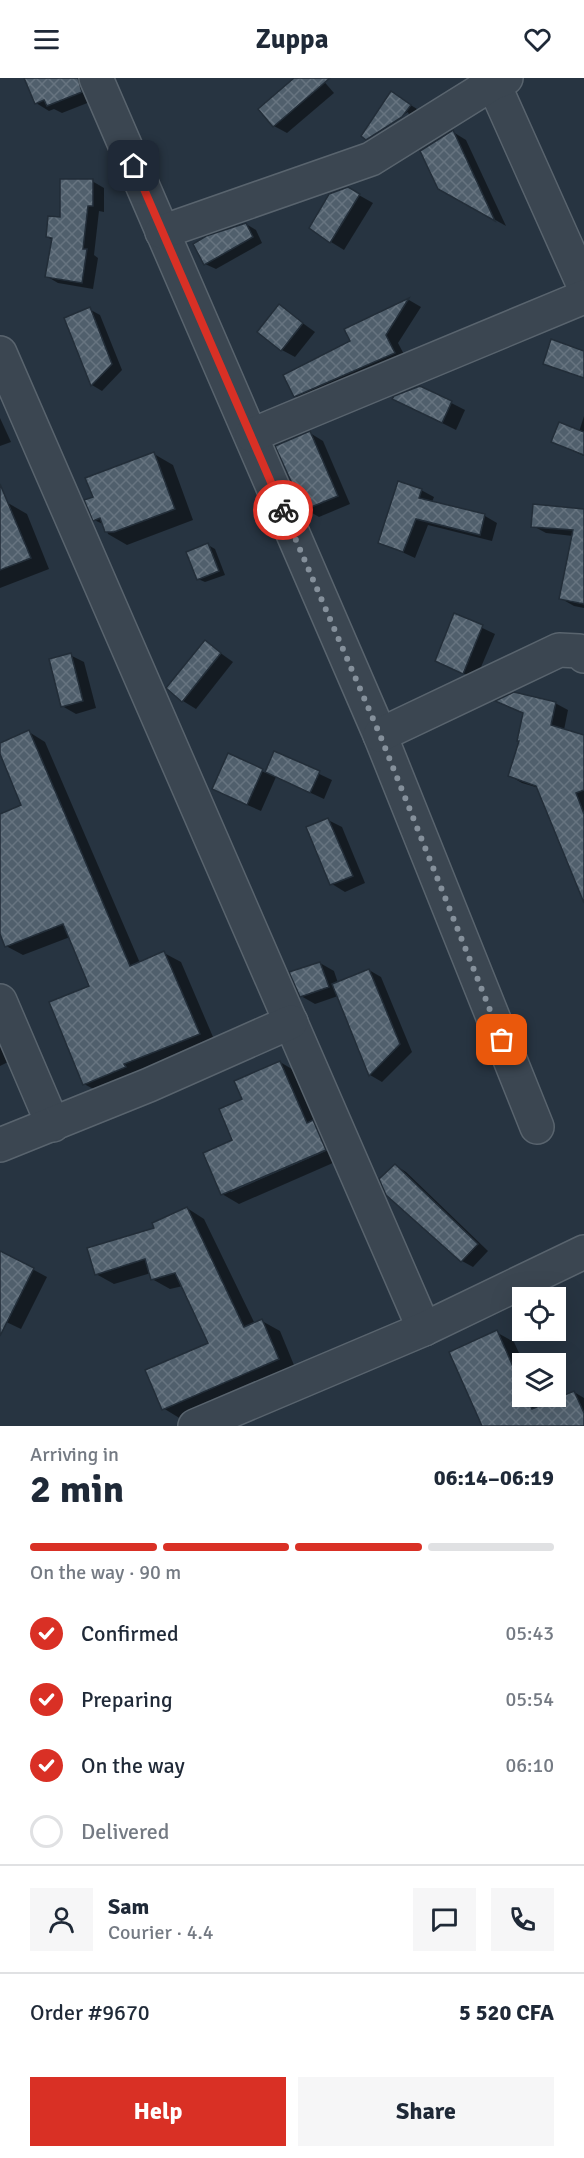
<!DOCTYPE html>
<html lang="en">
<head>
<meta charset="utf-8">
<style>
  body { margin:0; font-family:Signika,sans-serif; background:#f6f6f7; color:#1f2937; height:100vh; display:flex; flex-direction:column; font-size:22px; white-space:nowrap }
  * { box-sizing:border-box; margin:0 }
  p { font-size:20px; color:#747a83 }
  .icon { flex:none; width:33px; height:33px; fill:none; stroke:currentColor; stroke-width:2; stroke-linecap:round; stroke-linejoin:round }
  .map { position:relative; height:1348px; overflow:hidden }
  .drawer { display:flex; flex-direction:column; background:#fff; flex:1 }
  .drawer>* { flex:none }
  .tools { position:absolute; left:512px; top:1209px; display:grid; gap:12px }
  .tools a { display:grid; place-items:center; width:54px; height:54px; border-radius:0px; background:#fff; box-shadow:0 6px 24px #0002; font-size:30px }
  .pin { position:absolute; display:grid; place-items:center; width:51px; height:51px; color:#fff; margin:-26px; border-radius:12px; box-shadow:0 3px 9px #0006 }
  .courier { position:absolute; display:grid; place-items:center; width:60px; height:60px; margin:-30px; border:4px solid #d93025; border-radius:50%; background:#fff; color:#222; box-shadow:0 2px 8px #0007 }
  .headline em { font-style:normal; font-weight:700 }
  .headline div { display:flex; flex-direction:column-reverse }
  .headline { display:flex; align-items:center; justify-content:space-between; height:102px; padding:0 30px }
  h1 { font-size:39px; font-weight:700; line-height:45px }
  .bar { display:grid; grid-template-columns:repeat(4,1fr); gap:9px 6px; align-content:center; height:72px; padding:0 30px }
  .bar i { height:8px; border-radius:4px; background:#e0e1e3 }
  .bar .current { background:#d93025 }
  .bar p { grid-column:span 4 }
  .line { display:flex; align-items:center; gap:15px; padding:0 30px; border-top:2px solid #e0e1e3 }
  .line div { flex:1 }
  .round { display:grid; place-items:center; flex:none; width:63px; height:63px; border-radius:0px; background:#f6f6f7 }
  ol { padding:0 30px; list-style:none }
  li { display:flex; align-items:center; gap:18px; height:66px }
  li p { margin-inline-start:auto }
  li .icon { padding:6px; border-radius:50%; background:#d93025; color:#fff; stroke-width:4 }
  li:last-child { color:#747a83 }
  li i { width:33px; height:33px; border:3px solid #e0e1e3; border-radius:50% }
  .action { display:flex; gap:12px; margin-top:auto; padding:12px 30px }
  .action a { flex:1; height:69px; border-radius:0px; background:#d93025; color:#fff; font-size:24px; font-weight:700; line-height:69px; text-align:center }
  .action a+a { background:#f6f6f7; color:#1f2937 }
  header { display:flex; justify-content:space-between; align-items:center; height:78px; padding:0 30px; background:#fff; font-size:27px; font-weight:700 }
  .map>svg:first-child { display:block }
  .shadow { fill:#0007; fill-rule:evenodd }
  .building { fill:url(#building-cross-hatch); stroke:#222d38; stroke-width:1.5 }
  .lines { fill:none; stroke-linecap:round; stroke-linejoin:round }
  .minor-casing { stroke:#59646e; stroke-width:36 }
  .minor { stroke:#3b4651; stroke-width:33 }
  .done { stroke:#85909b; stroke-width:6; stroke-dasharray:0 10.8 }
  .route { stroke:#d93025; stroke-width:8 }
</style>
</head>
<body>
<header><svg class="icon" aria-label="menu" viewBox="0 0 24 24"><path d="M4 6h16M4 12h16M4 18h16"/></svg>Zuppa<svg class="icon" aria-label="heart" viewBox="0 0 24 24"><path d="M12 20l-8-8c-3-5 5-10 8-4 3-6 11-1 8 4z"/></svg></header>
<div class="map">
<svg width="584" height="1348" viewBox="0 0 584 1348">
  <defs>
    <pattern id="building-cross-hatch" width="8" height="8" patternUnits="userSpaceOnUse" patternTransform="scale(1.5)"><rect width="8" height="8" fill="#505f6c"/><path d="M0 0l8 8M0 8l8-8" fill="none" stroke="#677480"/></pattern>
  </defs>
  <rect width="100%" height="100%" fill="#273441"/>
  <g class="shadow">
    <path d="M26,0H89L95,22L62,35L54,31L49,33L36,25Z"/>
    <path d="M296,0H321L334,15L287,55L274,48Z"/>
    <path d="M398,19L417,31L409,43L374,65L369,62L409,37L408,34L369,58V62L363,58Z"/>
    <path d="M453,54L466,62L506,148L439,110Z"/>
    <path d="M92,103L104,110V134L99,133L94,177L98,180L93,211L58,205L46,198L53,162L47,159Z"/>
    <path d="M348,111L373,125L344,172L331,164Z"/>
    <path d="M246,146L256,152L262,165L216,191L205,186Z"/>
    <path d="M409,222L421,229L398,265L407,282L308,326L295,318L352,264L346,252Z"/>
    <path d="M279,228L315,254L295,279L282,272Z"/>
    <path d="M89,231L100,237L122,292L102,313L92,307Z"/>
    <path d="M420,309L465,332L456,352L408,328Z"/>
    <path d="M584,338V378L553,364L579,354Z"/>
    <path d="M0,340L11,364L0,368Z"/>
    <path d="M310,355L323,363L350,426L319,439L305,431Z"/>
    <path d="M154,376L173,387L193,442L127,467L108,456L105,447L94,442V420Z"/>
    <path d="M421,412L434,419L432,424L485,438L497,445L492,463L428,447L415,480L380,464Z"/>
    <path d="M8,425L27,436L49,491L0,510V428Z"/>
    <path d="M584,433V530L574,528L560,520L573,458L546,455L533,448Z"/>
    <path d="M208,467L215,471L225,497L205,504L198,501Z"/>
    <path d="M455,537L495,556L476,601L449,589Z"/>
    <path d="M205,564L233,584L196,631L183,623Z"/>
    <path d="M70,577L84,584L96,630L76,636L62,628Z"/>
    <path d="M498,623L555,625L568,632L564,652L584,658V796L539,710L522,705L510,698L521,663L524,636Z"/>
    <path d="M29,654L45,664L140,885L164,875L181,884L216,966L101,1015L84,1006L91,908L70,859L23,877L6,868L0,852V738L23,727L0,672V666Z"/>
    <path d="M275,675L332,702L324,721L276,699L261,733L227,718L228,677L266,695Z"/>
    <path d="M328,742L342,749L365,805L345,814L332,806Z"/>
    <path d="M320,885L334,893L338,905L369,892L381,899L412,974L382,1004L370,997L338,918L315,926L301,918Z"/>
    <path d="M0,949L14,981L0,988Z"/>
    <path d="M280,984L297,994L342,1081L239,1126L222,1116L244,1022ZM332,1067L333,1070L231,1114V1111Z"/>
    <path d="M395,1087L406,1094L488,1173L473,1189L462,1183Z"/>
    <path d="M187,1130L204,1141L255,1246L262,1243L280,1253L296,1292L181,1341L163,1330L210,1265L183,1208L170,1211L152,1201L151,1195L114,1206L96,1196L156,1150Z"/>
    <path d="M6,1177L47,1199L21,1251L0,1241V1188Z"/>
    <path d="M496,1254L514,1264L524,1286H522V1318H539L543,1328L574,1314L584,1320V1348H484L451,1274Z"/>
  </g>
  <g class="building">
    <path d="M24,0H78L82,14L47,28L44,22L35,26Z"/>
    <path d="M294,0H330L273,49L258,31Z"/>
    <path d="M391,13L411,27L402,39L366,62L361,58Z"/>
    <path d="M453,52L495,143L438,111L420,73Z"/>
    <path d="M60,101H93V128H88L83,171H87L82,205L45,199L52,160L46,159L48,138L60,139Z"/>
    <path d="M348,109L360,116L330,165L309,150L329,116Z"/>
    <path d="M246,145L253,159L204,187L193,166L206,158Z"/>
    <path d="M409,220L386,257L395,275L294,319L283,297L350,263L344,251Z"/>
    <path d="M279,226L303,245L281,273L257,254Z"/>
    <path d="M90,229L112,286L91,308L64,240Z"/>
    <path d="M551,261L584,273V300L543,286Z"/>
    <path d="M420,308L452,323L442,345L392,321L394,318Z"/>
    <path d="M559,344L584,354V377L551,364Z"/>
    <path d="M310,353L338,418L304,432L275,368Z"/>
    <path d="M154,374L175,431L114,454H105L100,440L93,443L84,422L93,419L85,400Z"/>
    <path d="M398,403L422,411L419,420L485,436L480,457L416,441L403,474L378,465Z"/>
    <path d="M0,406L31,480L0,492Z"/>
    <path d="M533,426L584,431V526L559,521L573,452L531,449Z"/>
    <path d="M208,465L219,493L197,502L186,474Z"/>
    <path d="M454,535L483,547L463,596L435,583Z"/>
    <path d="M205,562L221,575L182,624L166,610Z"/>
    <path d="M71,575L83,623L61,629L49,581Z"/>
    <path d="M514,614L556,624L551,647L584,657V712L576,715L584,736V825L536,708L508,698L519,663H517L523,635L495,623Z"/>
    <path d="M29,652L130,888L164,873L200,956L124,986L126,989L83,1007L49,924L89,908L63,846L5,869L0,856V736L21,727L0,676V665Z"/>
    <path d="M274,673L320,693L310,715L265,694Z"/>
    <path d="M228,675L263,691L247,727L212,711Z"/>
    <path d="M328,740L353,798L330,807L306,749Z"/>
    <path d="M320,884L329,909L300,919L289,894Z"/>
    <path d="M369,891L400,966L369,998L332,906Z"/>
    <path d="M280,983L307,1045L313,1042L326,1072L221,1117L203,1075L232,1062L219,1031L242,1021L234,1003Z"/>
    <path d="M395,1086L478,1166L461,1184L386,1117L379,1101Z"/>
    <path d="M187,1129L244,1249L262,1241L279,1281L162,1332L145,1292L208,1265L175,1195L151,1202L145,1181L95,1197L87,1170L154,1150L152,1145Z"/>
    <path d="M0,1173L34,1190L0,1258Z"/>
    <path d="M497,1252L522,1309V1318H526L532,1331L574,1313L584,1335V1348H482L449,1274Z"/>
  </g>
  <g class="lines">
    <defs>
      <g id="minor">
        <path d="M96,0L380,657L537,1049"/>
        <path d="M491,0L584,208"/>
        <path d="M162,154L371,81L493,5L506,0"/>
        <path d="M0,275L424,1251"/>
        <path d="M252,357L584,219"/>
        <path d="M380,657L559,572L579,573L584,578"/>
        <path d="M0,923L53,1047"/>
        <path d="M0,1067L149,1007L291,944"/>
        <path d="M195,1348L424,1251L584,1174"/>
      </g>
    </defs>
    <use href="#minor" class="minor-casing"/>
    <use href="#minor" class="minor"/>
  </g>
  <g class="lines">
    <path class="done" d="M283,432L380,657L502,962"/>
    <path class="route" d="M134,88L283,432"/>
  </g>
</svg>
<div class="tools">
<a><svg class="icon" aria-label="locate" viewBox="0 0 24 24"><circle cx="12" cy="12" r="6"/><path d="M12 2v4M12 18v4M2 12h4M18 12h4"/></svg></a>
<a><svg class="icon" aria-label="layers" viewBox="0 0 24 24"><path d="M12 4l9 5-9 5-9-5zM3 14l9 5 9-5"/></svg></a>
</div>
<div class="pin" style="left:502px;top:962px;background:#ea580c"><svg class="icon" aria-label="bag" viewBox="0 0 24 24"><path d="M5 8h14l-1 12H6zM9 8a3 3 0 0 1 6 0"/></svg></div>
<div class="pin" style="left:134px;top:88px;background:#1f2937"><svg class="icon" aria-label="home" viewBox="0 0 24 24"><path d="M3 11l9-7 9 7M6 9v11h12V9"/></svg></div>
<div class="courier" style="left:283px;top:432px"><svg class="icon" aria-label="bike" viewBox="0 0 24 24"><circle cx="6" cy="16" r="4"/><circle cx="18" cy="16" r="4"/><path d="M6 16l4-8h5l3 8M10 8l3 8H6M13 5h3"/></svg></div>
</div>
<section class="drawer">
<div class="headline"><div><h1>2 min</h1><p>Arriving in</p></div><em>06:14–06:19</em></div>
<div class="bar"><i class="current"></i><i class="current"></i><i class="current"></i><i></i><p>On the way · 90 m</p></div>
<ol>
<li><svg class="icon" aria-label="check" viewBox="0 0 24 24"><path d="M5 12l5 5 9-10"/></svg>Confirmed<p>05:43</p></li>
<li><svg class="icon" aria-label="check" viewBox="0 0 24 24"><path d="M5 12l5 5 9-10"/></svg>Preparing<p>05:54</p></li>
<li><svg class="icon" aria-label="check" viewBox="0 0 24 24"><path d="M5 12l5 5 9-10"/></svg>On the way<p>06:10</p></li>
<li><i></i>Delivered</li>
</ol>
<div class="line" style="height:108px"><a class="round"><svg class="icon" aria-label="person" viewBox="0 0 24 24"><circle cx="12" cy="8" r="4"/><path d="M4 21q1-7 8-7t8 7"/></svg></a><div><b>Sam</b><p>Courier · 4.4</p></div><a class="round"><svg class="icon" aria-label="chat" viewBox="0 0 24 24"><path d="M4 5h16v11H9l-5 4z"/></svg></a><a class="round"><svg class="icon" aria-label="phone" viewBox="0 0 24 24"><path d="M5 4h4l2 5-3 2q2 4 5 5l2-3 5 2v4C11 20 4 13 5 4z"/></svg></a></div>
<div class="line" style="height:78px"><div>Order #9670</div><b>5 520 CFA</b></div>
<div class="action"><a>Help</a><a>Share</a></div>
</section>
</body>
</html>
